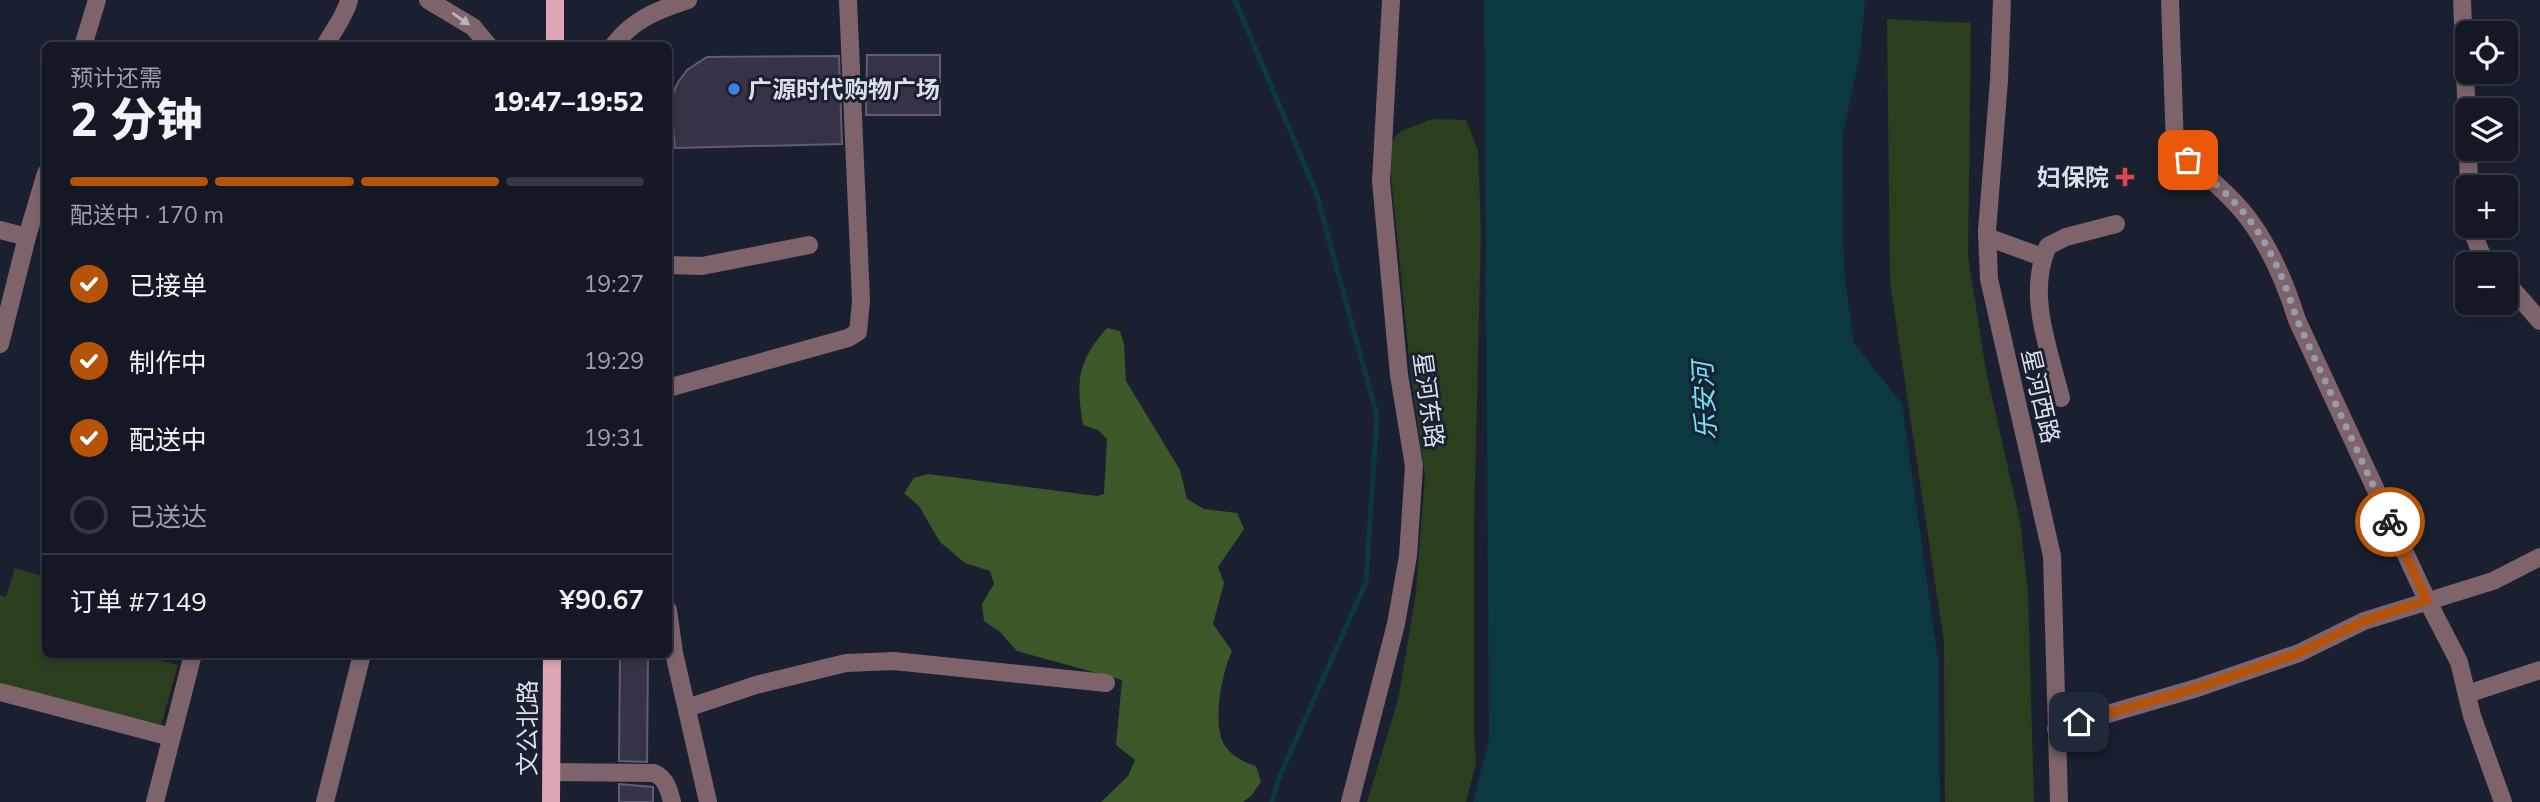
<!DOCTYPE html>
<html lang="zh">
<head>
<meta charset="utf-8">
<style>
  body { margin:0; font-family:Mulish,"Noto Sans SC",sans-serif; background:#1d212c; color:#f1f3f6; height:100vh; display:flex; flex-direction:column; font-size:26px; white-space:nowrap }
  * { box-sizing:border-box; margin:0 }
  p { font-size:23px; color:#9da0a6 }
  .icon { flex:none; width:38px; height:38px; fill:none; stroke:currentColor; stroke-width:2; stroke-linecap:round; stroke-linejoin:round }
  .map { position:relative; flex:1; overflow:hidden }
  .panel { position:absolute; left:42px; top:42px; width:630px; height:616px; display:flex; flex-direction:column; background:#141824; border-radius:10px; box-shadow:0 4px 10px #0003,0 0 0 2px #333741 }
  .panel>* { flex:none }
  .buttons { position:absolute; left:2455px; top:21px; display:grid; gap:14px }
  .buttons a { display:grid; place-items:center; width:63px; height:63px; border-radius:10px; background:#141824; box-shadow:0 4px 10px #0003,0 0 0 2px #333741; font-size:35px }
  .pin { position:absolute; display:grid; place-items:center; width:60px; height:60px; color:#fff; margin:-30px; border-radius:14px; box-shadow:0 4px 10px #0006 }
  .courier { position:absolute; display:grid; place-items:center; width:70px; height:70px; margin:-35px; border:5px solid #b45309; border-radius:50%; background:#fff; color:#222; box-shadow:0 2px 9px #0007 }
  .headline em { font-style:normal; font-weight:800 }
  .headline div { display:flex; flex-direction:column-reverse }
  .headline { display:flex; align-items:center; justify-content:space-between; height:119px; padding:0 28px }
  h1 { font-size:46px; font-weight:800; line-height:52px }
  .bar { display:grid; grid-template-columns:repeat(4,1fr); gap:10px 7px; align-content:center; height:84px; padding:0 28px }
  .bar i { height:9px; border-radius:5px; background:#333741 }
  .bar .on { background:#b45309 }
  .bar p { grid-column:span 4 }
  .line { display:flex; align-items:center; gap:18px; padding:0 28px; border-top:2px solid #333741 }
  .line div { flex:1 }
  ol { padding:0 28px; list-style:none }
  li { display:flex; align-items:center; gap:21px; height:77px }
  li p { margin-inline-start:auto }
  li .icon { padding:7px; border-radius:50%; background:#b45309; color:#fff; stroke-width:4 }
  li:last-child { color:#9da0a6 }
  li i { width:38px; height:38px; border:4px solid #333741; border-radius:50% }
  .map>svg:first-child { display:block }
  .green { fill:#2b3f1e }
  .forest { fill:#3c5828 }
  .water { fill:#0c3941 }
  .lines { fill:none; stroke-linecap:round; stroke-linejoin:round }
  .stream { stroke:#0c3941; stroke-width:5 }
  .building { fill:#363346; stroke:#5f5d71; stroke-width:2 }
  .minor { stroke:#7e636b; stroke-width:18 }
  .major { stroke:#dfa7b6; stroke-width:18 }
  .oneway { fill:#bab4be }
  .done { stroke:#979caa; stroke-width:7; stroke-dasharray:0 12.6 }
  .route { stroke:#b45309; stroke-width:9 }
  .shop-dot { fill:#3f7fe0; stroke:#1a2030; stroke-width:2.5 }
  .health-dot { fill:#e0444e; stroke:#1a2030; stroke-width:2.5 }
  .labels { text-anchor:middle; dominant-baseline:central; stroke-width:6; stroke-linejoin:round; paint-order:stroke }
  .poi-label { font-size:24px; font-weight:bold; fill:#dbdfeb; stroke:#1a2030; text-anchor:start }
  .street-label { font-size:24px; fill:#dbdfeb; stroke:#1a2030 }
  .water-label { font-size:26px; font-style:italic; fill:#6ce2f9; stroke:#1a2030 }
</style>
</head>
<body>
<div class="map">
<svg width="2540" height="802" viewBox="0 0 2540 802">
  <rect width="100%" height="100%" fill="#1a2030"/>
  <g class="green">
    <path d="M1887,19L1971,23L1968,256L1986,371L2020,521L2028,593L2034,802H1945L1944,642L1890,282Z"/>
    <path d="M1432,119L1466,120L1478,151L1481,230L1474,526V735L1476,763L1466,802H1367L1398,700L1416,592L1425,475L1411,376L1388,145L1401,131Z"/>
    <path d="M15,568L45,577L46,654L140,655L178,665L160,729L0,686V595L6,597Z"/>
  </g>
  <path class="forest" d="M1107,328L1120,331L1124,344L1126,381L1180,470L1187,499L1204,509L1237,513L1244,529L1218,567L1224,583L1213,624L1232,651C1222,672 1212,723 1224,744C1231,756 1243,762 1256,766L1261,782L1251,796L1243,802H1101L1128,776L1135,760L1116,745L1122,680L1017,651L999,631L984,621L982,604L994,584L990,571L965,563L940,542L919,506L904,493L914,478L928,474L1097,496L1104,494L1107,439L1098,430L1083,425C1076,381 1077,362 1107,328Z"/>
  <path class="water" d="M1484,0H1865L1861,50L1842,138L1844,272L1854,343L1902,404L1938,660L1940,802H1473L1489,739Z"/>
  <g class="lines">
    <path class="stream" d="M1235,0L1316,192L1377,416L1366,582L1279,778L1272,802"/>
  </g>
  <g class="building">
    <path d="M867,55H940V115H866Z"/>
    <path d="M839,56L842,144L675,148L671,101L677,84L687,70L707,57Z"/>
    <path d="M620,654H648L647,762L619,761Z"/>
    <path d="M619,784L653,787V802H619Z"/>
  </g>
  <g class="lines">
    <g class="minor">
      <path d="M428,0L473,27L489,46"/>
      <path d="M2002,0L1999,80L1987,231L1989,279L2052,556L2059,802"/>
      <path d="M2170,0L2175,148C2201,172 2236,198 2255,228C2274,256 2287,288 2297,320L2427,600L2459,662L2472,716L2503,802"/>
      <path d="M2462,0L2468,144"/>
      <path d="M83,46L97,0"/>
      <path d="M325,46C333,30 345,17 349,0"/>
      <path d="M613,46C633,19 658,10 688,0"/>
      <path d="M2468,149L2469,187"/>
      <path d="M2470,226L2481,253L2491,264"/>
      <path d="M0,230L27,237"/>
      <path d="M1987,237L2042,257"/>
      <path d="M668,265L702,266L809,245"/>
      <path d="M2506,282L2540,321"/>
      <path d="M0,344L27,237L46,173"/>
      <path d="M668,388L848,338L858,332L861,301L848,0"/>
      <path d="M2061,398C2049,349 2026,294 2048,246L2066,237L2116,224"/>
      <path d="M668,610L674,653L708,802"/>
      <path d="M0,692L171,737"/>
      <path d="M2467,694L2540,670"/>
      <path d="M687,708L756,685L846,663L894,661L1106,683"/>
      <path d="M2056,729L2197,688L2299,653L2364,621L2493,581L2540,557"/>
      <path d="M551,772L654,773C666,778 669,790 672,802"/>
      <path d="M155,802L193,654"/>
      <path d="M325,802L362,654"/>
      <path d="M1350,802L1396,624L1408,556L1414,466L1399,375L1381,181L1391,0"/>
    </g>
    <g class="major">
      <path d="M555,46V0"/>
      <path d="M551,802L552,654"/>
    </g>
  </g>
  <defs><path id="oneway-solid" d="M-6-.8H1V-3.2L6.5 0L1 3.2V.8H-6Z" transform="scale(1.75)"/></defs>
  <use class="oneway" href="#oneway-solid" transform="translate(461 19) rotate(35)"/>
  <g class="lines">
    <path class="done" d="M2188,160C2211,180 2237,201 2254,226C2274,254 2287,288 2297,320L2390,522"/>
    <path class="route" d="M2079,722L2197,688L2299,653L2364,621L2427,600L2390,522"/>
  </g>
  <circle class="shop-dot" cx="734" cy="89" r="7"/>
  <path class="health-dot" d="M2121.5 166.5h7v7h7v7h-7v7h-7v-7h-7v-7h7z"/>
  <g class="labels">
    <g class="poi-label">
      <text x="748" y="89">广源时代购物广场</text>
      <text x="2109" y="177" text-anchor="end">妇保院</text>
    </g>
    <g class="street-label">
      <text transform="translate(2041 396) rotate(77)">星河西路</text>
      <text transform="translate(1429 400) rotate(82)">星河东路</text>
      <text transform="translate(527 728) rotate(-90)">文公北路</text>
    </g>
    <g class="water-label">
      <text transform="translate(1704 401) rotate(-93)">乐安河</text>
    </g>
  </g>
</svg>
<div class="buttons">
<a><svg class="icon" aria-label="locate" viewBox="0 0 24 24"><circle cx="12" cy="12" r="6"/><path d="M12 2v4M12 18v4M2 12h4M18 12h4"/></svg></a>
<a><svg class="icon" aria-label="layers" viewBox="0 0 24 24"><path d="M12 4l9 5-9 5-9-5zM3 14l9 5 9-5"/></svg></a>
<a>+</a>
<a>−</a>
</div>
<div class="pin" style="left:2188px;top:160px;background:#ea580c"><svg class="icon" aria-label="bag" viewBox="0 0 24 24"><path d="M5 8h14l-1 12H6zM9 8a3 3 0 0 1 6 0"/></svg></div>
<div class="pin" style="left:2079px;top:722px;background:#1f2937"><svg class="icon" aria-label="home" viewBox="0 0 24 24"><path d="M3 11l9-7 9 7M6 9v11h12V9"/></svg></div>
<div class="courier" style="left:2390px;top:522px"><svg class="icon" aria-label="bike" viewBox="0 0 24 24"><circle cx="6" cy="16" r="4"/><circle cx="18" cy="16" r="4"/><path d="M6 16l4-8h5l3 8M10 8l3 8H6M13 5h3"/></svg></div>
<section class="panel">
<div class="headline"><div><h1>2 分钟</h1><p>预计还需</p></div><em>19:47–19:52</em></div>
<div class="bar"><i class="on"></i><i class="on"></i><i class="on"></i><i></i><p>配送中 · 170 m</p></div>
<ol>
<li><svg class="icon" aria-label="check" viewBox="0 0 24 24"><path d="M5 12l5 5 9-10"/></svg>已接单<p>19:27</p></li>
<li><svg class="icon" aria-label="check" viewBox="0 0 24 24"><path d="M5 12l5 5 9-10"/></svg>制作中<p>19:29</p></li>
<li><svg class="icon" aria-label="check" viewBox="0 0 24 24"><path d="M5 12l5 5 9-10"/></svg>配送中<p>19:31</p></li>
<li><i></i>已送达</li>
</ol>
<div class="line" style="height:91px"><div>订单 #7149</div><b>¥90.67</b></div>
</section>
</div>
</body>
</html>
